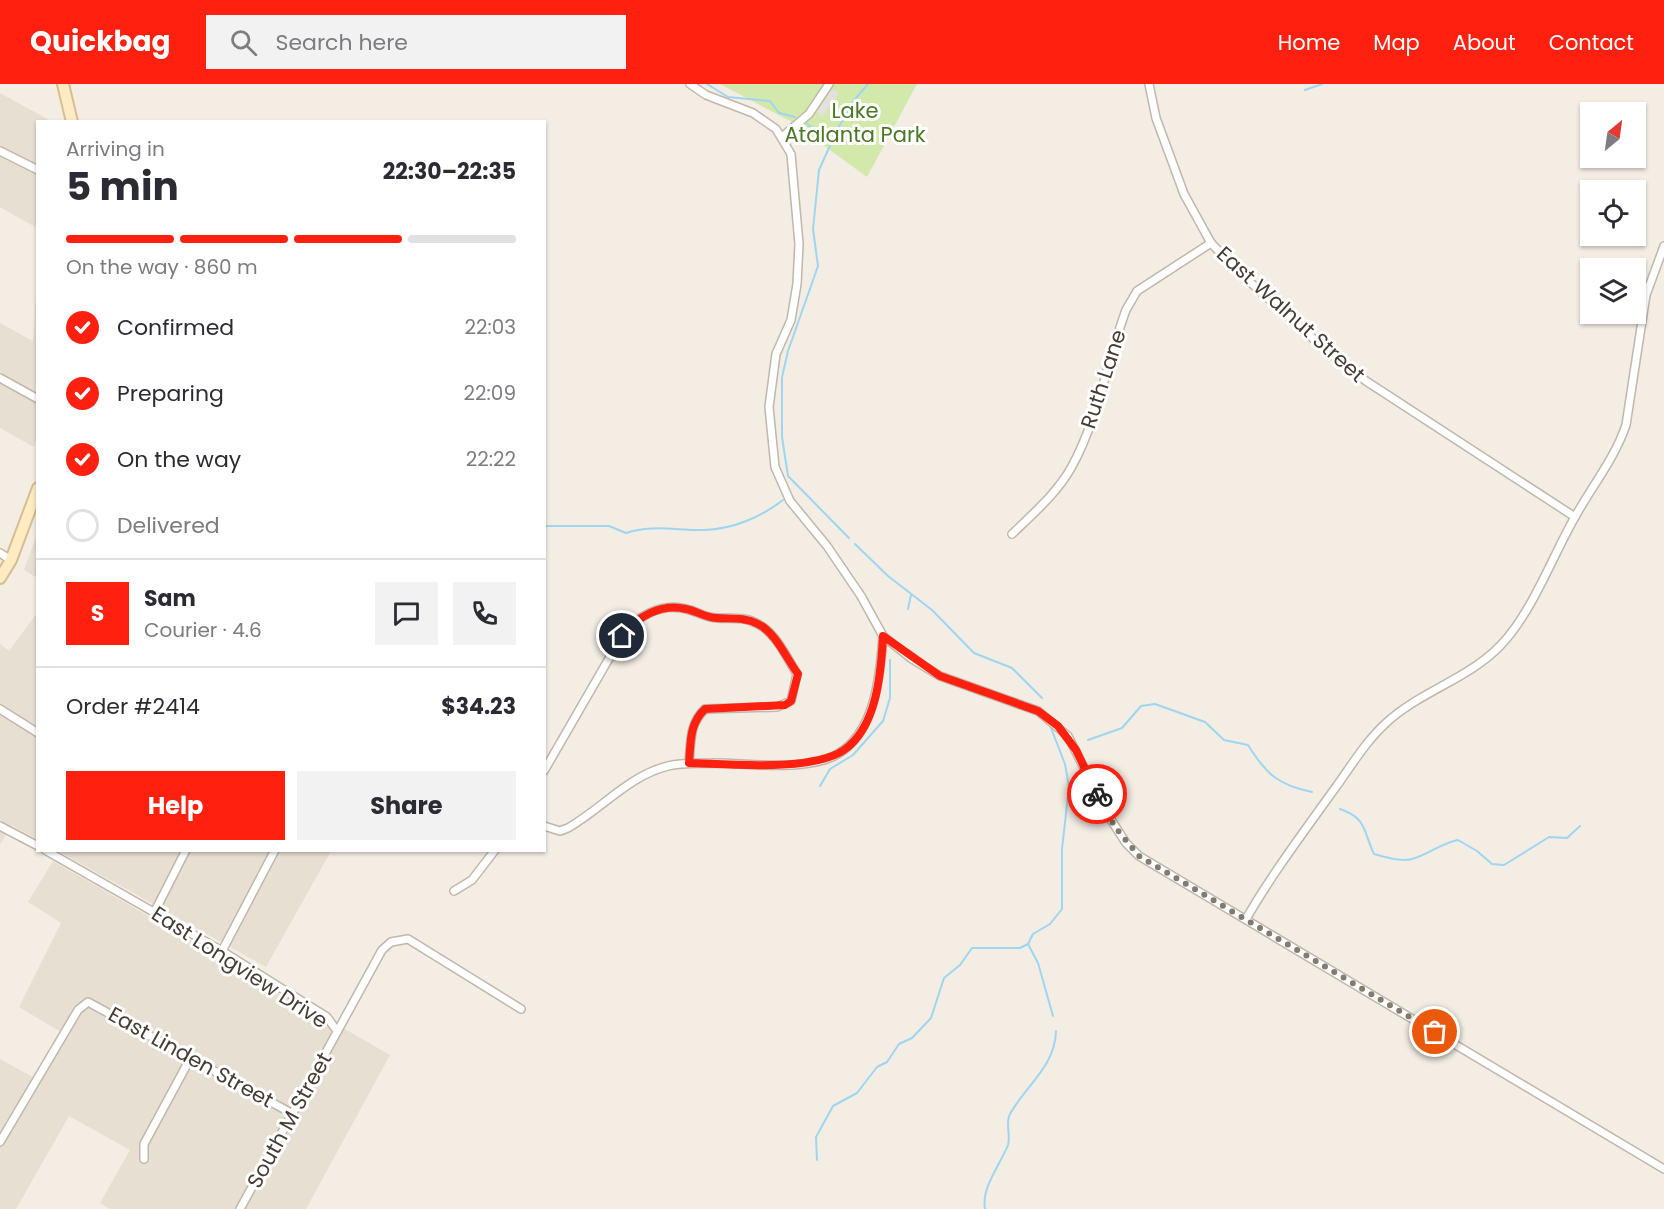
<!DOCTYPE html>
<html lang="en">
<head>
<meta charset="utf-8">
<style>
  body { margin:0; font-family:Poppins,sans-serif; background:#f2f2f3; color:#2b2b33; height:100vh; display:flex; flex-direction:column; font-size:22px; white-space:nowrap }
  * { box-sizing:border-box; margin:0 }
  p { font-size:20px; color:#7c7c81 }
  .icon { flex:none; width:33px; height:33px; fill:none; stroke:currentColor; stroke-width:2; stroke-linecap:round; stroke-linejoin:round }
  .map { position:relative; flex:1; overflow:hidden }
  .side { position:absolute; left:36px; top:36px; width:510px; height:732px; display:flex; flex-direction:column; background:#fff; border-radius:0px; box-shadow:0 2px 4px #0004 }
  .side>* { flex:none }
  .needle { width:39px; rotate:29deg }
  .fabs { position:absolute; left:1580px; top:18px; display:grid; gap:12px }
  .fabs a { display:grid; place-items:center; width:66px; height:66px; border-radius:0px; background:#fff; box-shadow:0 2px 4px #0004; font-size:30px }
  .pin { position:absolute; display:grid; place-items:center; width:51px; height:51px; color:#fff; margin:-26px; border:3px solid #fff; border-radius:50%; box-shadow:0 2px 6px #0007 }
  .courier { position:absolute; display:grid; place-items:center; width:60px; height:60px; margin:-30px; border:4px solid #ff200f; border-radius:50%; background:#fff; color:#222; box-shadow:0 2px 8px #0007 }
  .overview em { font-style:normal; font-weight:700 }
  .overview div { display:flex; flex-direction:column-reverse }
  .overview { display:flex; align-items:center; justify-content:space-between; height:102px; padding:0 30px }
  h1 { font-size:39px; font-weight:700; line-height:45px }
  .bar { display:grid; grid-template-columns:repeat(4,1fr); gap:9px 6px; align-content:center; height:72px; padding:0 30px }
  .bar i { height:8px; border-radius:4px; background:#e1e1e2 }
  .bar .selected { background:#ff200f }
  .bar p { grid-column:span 4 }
  .line { display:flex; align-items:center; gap:15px; padding:0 30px; border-top:2px solid #e1e1e2 }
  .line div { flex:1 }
  .round { display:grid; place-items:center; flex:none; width:63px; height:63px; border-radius:0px; background:#f2f2f3 }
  ol { padding:0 30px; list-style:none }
  li { display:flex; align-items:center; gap:18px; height:66px }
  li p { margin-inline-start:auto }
  li .icon { padding:6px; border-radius:50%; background:#ff200f; color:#fff; stroke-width:4 }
  li:last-child { color:#7c7c81 }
  li i { width:33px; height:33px; border:3px solid #e1e1e2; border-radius:50% }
  .action { display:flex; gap:12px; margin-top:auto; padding:12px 30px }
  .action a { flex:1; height:69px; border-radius:0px; background:#ff200f; color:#fff; font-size:24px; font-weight:700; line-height:69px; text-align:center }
  .action a+a { background:#f2f2f3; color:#2b2b33 }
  header { display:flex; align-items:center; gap:36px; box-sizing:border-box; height:84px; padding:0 30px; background:#ff200f; color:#fff }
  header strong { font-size:28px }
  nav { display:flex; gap:33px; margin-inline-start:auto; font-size:21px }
  .search { width:420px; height:54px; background:#f2f2f3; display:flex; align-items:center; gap:15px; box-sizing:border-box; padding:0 21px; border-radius:0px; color:#7c7c81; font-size:22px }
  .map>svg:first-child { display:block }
  .residential { fill:#e7dfd2 }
  .green { fill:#d2e9ab }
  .parking { fill:#e3e0dd }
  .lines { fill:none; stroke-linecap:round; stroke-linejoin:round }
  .stream { stroke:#9ed6f2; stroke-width:2 }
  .street-casing { stroke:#c1b7aa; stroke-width:10 }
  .secondary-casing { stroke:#d5be92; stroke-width:14 }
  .street { stroke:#fff; stroke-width:7 }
  .secondary { stroke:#ffebc2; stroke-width:10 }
  .done { stroke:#827b72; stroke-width:6; stroke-dasharray:0 10.8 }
  .route { stroke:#ff200f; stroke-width:8 }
  .labels { text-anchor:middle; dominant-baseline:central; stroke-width:6; stroke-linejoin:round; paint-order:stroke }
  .park-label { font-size:21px; fill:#4b7826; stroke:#fff }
  .street-label { font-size:21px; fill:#453d34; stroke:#fff }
</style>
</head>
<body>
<header>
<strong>Quickbag</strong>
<div class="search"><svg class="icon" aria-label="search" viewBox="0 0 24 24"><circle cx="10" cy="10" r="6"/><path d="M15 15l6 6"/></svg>Search here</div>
<nav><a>Home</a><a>Map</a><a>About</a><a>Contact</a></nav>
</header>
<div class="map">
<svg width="1664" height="1125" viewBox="0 0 1664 1125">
  <rect width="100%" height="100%" fill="#f3ede4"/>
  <g class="residential">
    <path d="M0,9L51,37L38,38L37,144L0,123Z"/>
    <path d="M37,195L38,351L34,363L0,344V239L33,257Z"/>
    <path d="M37,450V494L24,486Z"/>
    <path d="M37,529V755L11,741L0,761V560L9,567Z"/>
    <path d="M58,767H331L266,883Z"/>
    <path d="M53,777L390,971L306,1125H110L100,1119L130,1066L69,1032L16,1125H0V975L40,997L66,951L19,923L61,839L28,818Z"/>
  </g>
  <path class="green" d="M720,0H917L867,93L790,37Z"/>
  <path class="parking" d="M832,6L839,9L822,33L817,28Z"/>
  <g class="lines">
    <g class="stream">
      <path d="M707,0L728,13L770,17L779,29L795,33"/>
      <path d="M1305,6L1322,0"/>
      <path d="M807,40L831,58"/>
      <path d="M544,442H609L626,449C651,440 679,447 705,446C733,445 761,433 783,416"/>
      <path d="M849,454L788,392L782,353V293L788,267L818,182L813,145L819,86L837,46L855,15L868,0"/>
      <path d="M855,460L888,492L932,526L974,569L1012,584L1042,614"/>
      <path d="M908,525L911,511"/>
      <path d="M1088,656L1122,644L1141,622L1155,620L1205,638L1224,656L1248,661C1266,690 1278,701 1312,708"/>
      <path d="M820,702L830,685L853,671L883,637L890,614V576"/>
      <path d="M1340,725C1367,734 1363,747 1374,770C1385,773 1400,778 1412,775C1428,771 1441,759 1458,756L1477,767L1492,780L1504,781L1549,753L1567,754L1580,742"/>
      <path d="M1028,860L1038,879L1053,932"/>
      <path d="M817,1076L816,1053L833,1022L857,1009L877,983L887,978L899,960L912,954L931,934L944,894L960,881L972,864H1020L1028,860L1033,850L1050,840L1062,825V765L1069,703L1065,680L1051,644"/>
      <path d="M985,1125C981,1104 1000,1081 1008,1061C1011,1052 1005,1039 1010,1030C1026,1001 1055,983 1056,947"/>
    </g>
    <defs>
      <g id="street">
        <path d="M690,0L706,11L753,29L776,45L791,70L799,160L797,200L791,236L776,270L769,323L775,383L790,417L827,462L861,512L883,552L912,575L940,592L1038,627L1068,652L1106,728L1126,759L1139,772L1664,1085"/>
        <path d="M1149,0L1156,34L1184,110L1211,159L1241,190L1327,267L1366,297L1575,433"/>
        <path d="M782,53L809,30L829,0"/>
        <path d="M0,67L38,86"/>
        <path d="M0,294L38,315"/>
        <path d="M1012,450C1033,430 1057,409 1071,384C1098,336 1107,277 1126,226L1137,207L1211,159"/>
        <path d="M0,469L11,476"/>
        <path d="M0,625L38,649"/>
        <path d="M544,687L622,552C636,533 661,518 686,525C697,527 705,534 717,534C731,535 745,532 758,540C776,549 787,574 797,590L791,617L777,623L705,625C689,640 691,658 689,679"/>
        <path d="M0,742L38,762"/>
        <path d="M544,742L560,747L568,744C603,724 628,692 668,682C684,678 699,680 714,679C749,679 790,686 824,676C874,661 880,596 883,552"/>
        <path d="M45,766L222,867L327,933L337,947"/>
        <path d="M454,807L472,796L495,766"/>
        <path d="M155,827L186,766"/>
        <path d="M1246,835C1272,790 1303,749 1333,707C1350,684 1365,658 1386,639C1419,608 1468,595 1500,562C1532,529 1552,473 1575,433C1592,402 1615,374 1626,341L1646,211L1664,162"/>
        <path d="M222,867L275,766"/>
        <path d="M0,1058L78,926L88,918L293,1030"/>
        <path d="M144,1075V1060L191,973"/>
        <path d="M240,1125L382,866L391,858L408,855L521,925"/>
      </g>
      <g id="secondary">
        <path d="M63,0L72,38"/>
        <path d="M0,494L11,476L38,404"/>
      </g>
    </defs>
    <use href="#street" class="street-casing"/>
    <use href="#secondary" class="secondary-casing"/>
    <use href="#street" class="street"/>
    <use href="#secondary" class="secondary"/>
  </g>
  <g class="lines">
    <path class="done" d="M1097,710L1115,743L1139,772L1435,948"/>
    <path class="route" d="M622,552C636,533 661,519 686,525C697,527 706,534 717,534C731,535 745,533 758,540C776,549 786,574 798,590L791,617L785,621L705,625C689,640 691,658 689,679C728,680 812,688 844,666C877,643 881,589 883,552L940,592L1038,627L1058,642L1076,666L1097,710"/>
  </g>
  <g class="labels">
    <g class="park-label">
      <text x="855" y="26">Lake<tspan x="855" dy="24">Atalanta Park</tspan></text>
    </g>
    <g class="street-label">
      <text transform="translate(1291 230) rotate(42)">East Walnut Street</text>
      <text transform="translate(1103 295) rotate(-72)">Ruth Lane</text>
      <text transform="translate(240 883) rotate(33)">East Longview Drive</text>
      <text transform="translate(191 973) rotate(29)">East Linden Street</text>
      <text transform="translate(289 1036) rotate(-61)">South M Street</text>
    </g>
  </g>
</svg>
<div class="fabs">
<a><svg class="needle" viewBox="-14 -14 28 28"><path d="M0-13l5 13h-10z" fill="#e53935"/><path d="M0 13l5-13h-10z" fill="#7c7c81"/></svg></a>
<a><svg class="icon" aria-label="locate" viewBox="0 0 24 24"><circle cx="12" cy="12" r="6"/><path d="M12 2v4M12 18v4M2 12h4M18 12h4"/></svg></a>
<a><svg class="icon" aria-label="layers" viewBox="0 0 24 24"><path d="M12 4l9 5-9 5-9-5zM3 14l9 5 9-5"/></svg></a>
</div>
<div class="pin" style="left:1435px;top:948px;background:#ea580c"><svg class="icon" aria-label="bag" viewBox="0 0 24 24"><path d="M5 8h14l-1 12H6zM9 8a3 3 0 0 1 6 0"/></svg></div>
<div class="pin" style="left:622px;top:552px;background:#1f2937"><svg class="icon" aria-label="home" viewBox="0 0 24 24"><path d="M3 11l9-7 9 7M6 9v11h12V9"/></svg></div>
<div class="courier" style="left:1097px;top:710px"><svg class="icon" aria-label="bike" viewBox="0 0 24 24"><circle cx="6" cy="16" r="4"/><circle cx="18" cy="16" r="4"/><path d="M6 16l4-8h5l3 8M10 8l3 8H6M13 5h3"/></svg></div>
<section class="side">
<div class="overview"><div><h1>5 min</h1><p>Arriving in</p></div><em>22:30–22:35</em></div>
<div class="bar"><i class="selected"></i><i class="selected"></i><i class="selected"></i><i></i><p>On the way · 860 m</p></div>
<ol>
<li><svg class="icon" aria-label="check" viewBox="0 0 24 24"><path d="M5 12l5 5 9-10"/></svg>Confirmed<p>22:03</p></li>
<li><svg class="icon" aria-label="check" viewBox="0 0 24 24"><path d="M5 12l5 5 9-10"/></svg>Preparing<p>22:09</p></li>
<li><svg class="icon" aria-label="check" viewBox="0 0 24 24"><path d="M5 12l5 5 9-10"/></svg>On the way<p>22:22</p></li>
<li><i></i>Delivered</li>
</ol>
<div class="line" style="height:108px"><b class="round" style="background:#ff200f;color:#fff">S</b><div><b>Sam</b><p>Courier · 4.6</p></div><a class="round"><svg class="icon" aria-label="chat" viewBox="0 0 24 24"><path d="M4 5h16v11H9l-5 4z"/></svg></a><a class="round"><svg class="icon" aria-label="phone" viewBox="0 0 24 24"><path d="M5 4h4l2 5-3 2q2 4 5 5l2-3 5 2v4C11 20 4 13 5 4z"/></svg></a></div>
<div class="line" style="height:78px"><div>Order #2414</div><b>$34.23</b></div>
<div class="action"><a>Help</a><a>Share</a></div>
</section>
</div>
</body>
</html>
